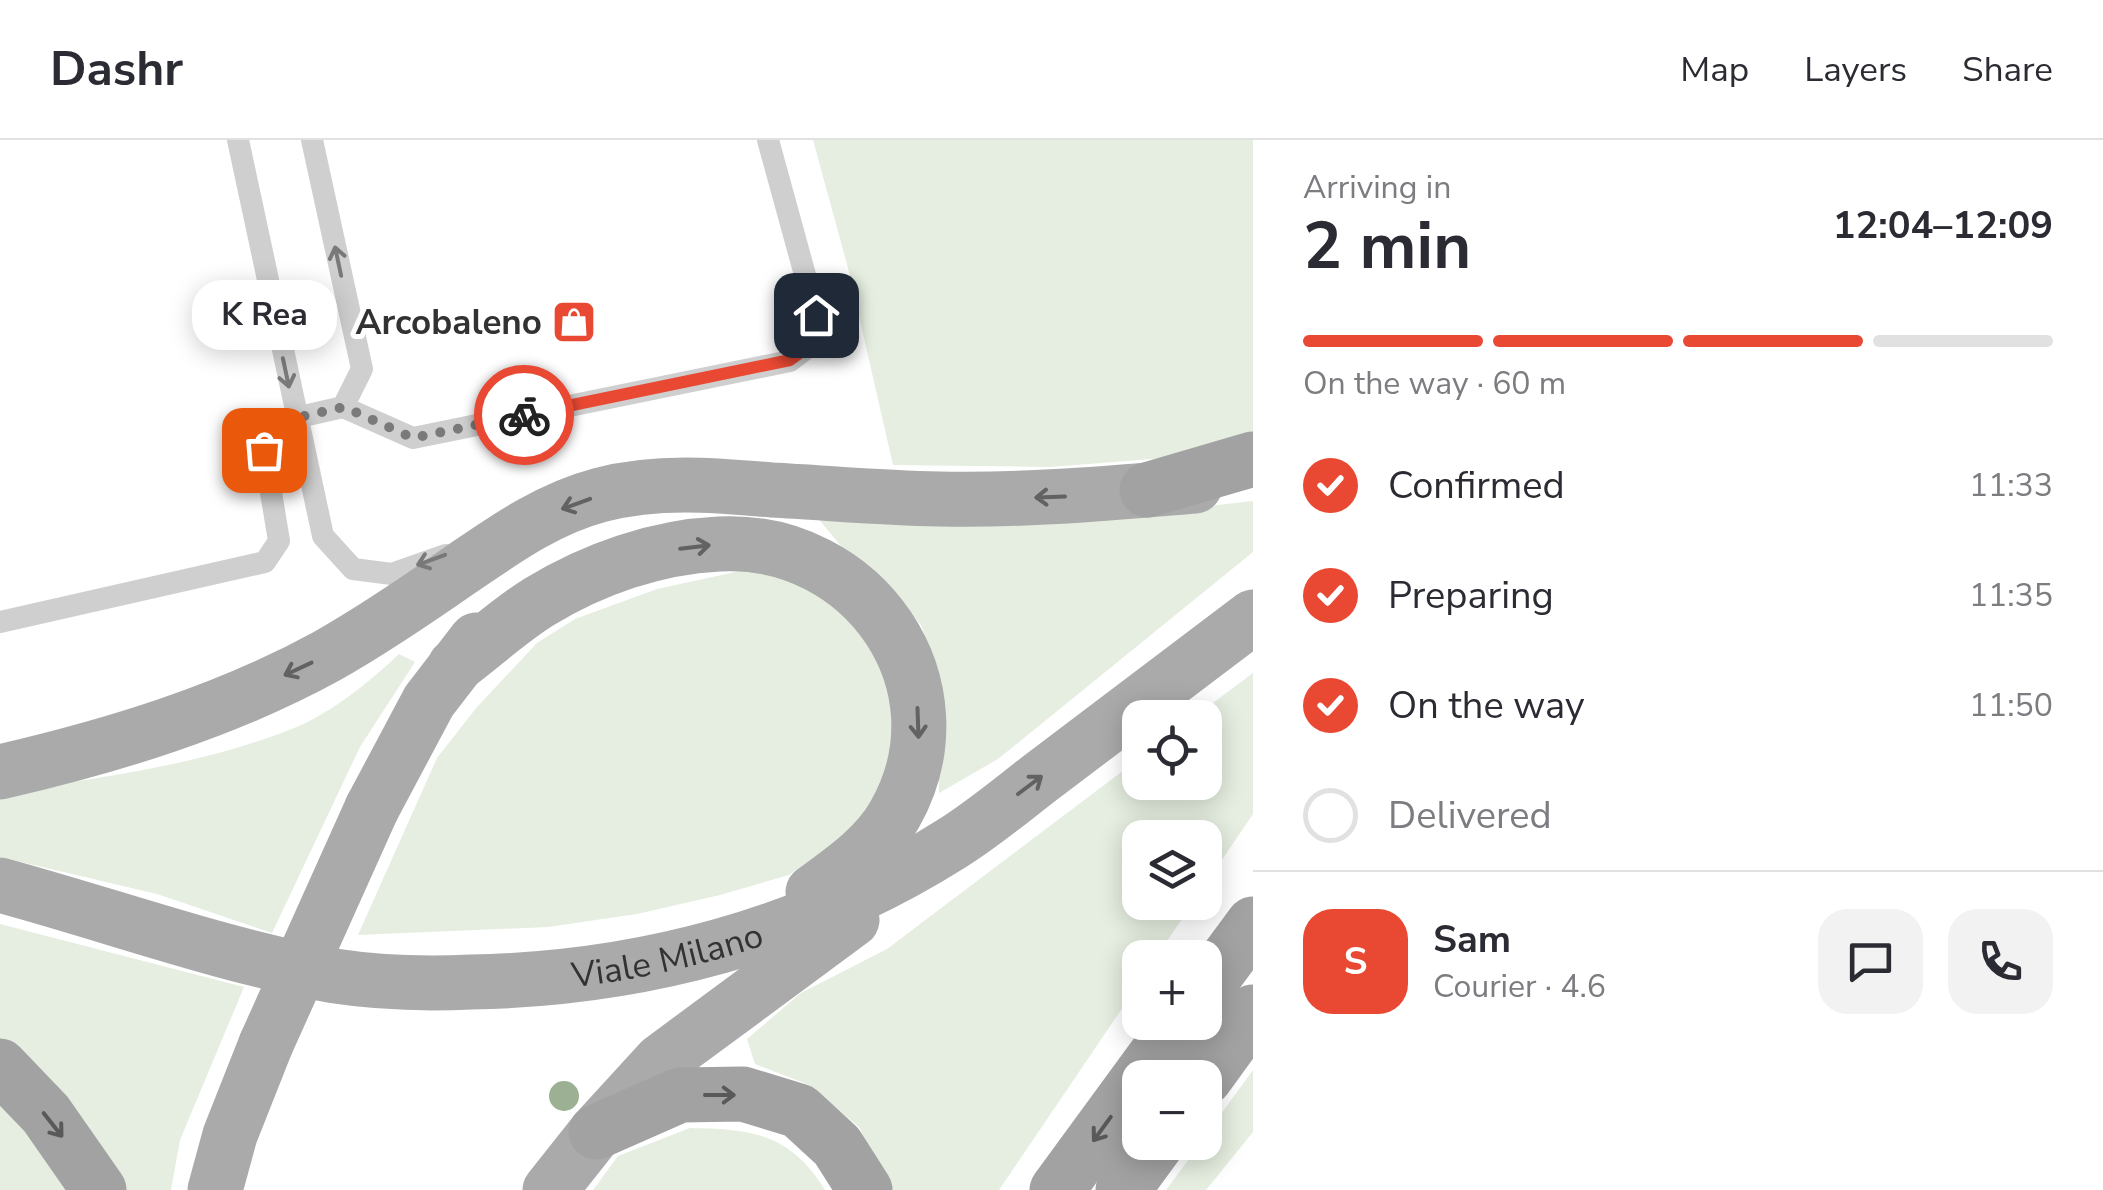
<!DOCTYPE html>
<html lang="en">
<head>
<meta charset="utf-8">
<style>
  body { margin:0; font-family:"Nunito Sans",sans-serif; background:#f2f2f3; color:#2b2b33; height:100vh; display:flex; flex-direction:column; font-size:38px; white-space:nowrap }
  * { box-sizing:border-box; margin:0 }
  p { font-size:32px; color:#7c7c81 }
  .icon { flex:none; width:55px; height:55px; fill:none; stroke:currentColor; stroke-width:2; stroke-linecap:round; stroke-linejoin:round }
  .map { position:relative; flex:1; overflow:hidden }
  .sheet { display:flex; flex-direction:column; background:#fff; width:850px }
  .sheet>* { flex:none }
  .controls { position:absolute; left:1122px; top:560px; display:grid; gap:20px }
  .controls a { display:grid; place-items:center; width:100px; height:100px; border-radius:20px; background:#fff; box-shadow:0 5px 25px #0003; font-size:50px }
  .pin { position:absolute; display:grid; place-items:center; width:85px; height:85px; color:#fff; margin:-42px; border-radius:20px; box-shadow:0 5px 15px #0006 }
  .courier { position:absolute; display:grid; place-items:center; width:100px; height:100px; margin:-50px; border:8px solid #e94933; border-radius:50%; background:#fff; color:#222; box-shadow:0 2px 12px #0007 }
  .bubble { position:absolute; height:70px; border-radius:30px; background:#fff; box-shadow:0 5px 25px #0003; font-size:32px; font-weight:700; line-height:70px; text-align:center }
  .summary em { font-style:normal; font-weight:700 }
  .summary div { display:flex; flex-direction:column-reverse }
  .summary { display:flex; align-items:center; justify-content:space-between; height:170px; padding:0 50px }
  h1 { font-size:65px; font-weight:700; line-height:75px }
  .bar { display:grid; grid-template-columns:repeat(4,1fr); gap:15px 10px; align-content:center; height:120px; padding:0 50px }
  .bar i { height:12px; border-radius:8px; background:#e1e1e2 }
  .bar .on { background:#e94933 }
  .bar p { grid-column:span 4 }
  .line { display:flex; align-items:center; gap:25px; padding:0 50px; border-top:2px solid #e1e1e2 }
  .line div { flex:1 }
  .round { display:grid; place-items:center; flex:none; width:105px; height:105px; border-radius:30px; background:#f2f2f3 }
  ol { padding:0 50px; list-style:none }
  li { display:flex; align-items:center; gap:30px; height:110px }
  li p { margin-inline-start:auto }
  li .icon { padding:10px; border-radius:50%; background:#e94933; color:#fff; stroke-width:4 }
  li:last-child { color:#7c7c81 }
  li i { width:55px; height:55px; border:5px solid #e1e1e2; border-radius:50% }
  header { display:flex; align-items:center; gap:60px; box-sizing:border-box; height:140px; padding:0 50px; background:#fff; border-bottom:2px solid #e1e1e2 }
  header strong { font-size:48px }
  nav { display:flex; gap:55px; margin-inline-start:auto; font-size:35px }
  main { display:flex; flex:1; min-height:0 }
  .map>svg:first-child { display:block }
  .green { fill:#e5eee0 }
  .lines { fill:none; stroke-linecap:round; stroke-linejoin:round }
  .service { stroke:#cfcfcf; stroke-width:22 }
  .primary { stroke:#aaa; stroke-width:55 }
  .trunk { stroke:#a2a2a2; stroke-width:55 }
  .primary-bridge { stroke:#aaa; stroke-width:55 }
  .tree { fill:#9cb094 }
  .oneway { stroke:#797979 }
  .oneway2 { stroke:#626262 }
  .oneway3 { stroke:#595959 }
  .done { stroke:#7a7a7a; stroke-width:10; stroke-dasharray:0 18 }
  .route { stroke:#e94933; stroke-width:12 }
  .labels { text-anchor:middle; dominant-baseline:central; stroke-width:10; stroke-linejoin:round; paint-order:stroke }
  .poi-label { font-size:35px; font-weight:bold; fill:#323232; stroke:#fff; text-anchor:end }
  .street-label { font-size:35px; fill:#323232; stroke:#fff }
</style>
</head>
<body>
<header>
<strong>Dashr</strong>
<nav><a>Map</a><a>Layers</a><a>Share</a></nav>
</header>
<main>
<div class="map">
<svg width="1253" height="1050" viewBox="0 0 1253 1050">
  <rect width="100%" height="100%" fill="#fff"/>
  <g class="green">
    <path d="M813,0H1253V302L1216,314L1050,327L893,325L848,128Z"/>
    <path d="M1253,361V412L998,619L939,653L938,529L921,485L885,443L856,424L816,376L1069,382Z"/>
    <path d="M797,430L875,501L902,603L875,675L789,735L720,755L637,774L548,787L358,795L437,618L477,567L537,503L575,479L657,449L740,431Z"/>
    <path d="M399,514L415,522L360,607L272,793L157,754L0,717V652C101,638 204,625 299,586C332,572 373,539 399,514Z"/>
    <path d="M1253,533V674L1205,745V698H1140V762L1193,763L1156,817L1140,818V842L999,1050H890L859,987L807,944L755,924L747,899L801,853L887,809L1140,618V642H1205V578L1194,577Z"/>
    <path d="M0,784L244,847L180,1000L171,1050H124L0,900Z"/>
    <path d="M1253,930V992L1206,1050H1166L1201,1003L1205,1002V996Z"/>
    <path d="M0,958L56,1030L67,1050H0Z"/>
    <path d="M690,988C751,989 790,993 825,1050H593L618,1016Z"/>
  </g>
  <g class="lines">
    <g class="service">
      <path d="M238,0L323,396L353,429L392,434L446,415"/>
      <path d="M343,267L413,298L790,221L812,204L816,175L768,0"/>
      <path d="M0,482L265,422L279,401L264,310L295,278L343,267L362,229L312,0"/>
    </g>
    <g class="primary">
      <path d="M455,526C483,505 510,480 539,462C593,429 656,407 719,404C863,396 968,545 895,674C877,707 842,731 813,752"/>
      <path d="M0,632C112,606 225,572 327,516C373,490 417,460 460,430C504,400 547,369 600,355C657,340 714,345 772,350C828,353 883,358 939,359C1024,361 1110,353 1195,346"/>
      <path d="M372,668L429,561L476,500"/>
      <path id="s1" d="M0,745C111,775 222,816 335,836C380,843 426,844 471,842C640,839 807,795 951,704C985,683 1016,656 1048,632C1116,580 1185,529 1253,477"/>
      <path d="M215,1050L230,995L266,904"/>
      <path d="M550,1050L596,992L661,921L852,780"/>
    </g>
    <g class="trunk">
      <path d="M1147,350L1253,319"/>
      <path d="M1205,849L1253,784"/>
      <path d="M0,926L46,974L99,1050"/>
      <path d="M1205,938L1253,872"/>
      <path d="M596,992L680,955L743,954L799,971L837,1006L865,1050"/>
      <path d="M1057,1050L1180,882"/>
      <path d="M1123,1050L1158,1002"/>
    </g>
    <path class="primary-bridge" d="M266,904L372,668"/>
  </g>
  <circle class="tree" cx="564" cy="956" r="15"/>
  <defs><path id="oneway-shaft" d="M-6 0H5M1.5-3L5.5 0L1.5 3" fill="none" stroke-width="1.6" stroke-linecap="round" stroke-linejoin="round" transform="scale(2.5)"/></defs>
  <g class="oneway">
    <use href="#oneway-shaft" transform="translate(338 121) rotate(-102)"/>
    <use href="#oneway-shaft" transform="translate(286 233) rotate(78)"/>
    <use href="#oneway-shaft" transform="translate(431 420) rotate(160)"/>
  </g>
  <g class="oneway2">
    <use href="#oneway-shaft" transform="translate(1050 357) rotate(178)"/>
    <use href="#oneway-shaft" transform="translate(576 364) rotate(160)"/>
    <use href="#oneway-shaft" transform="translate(695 407) rotate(-7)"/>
    <use href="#oneway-shaft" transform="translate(298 529) rotate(155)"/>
    <use href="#oneway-shaft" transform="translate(918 583) rotate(88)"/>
    <use href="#oneway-shaft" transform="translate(1030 645) rotate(-37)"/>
  </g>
  <g class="oneway3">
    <use href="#oneway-shaft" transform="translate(720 955)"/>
    <use href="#oneway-shaft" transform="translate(53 985) rotate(52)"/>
    <use href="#oneway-shaft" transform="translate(1102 989) rotate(126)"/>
  </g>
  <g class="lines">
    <path class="done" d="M264,310L296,278L344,267L413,298L524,275"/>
    <path class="route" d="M524,275L790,220L812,204L816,175"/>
  </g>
  <defs>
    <symbol id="shop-square" viewBox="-11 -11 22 22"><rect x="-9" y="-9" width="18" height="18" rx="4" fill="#e94933" stroke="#fff"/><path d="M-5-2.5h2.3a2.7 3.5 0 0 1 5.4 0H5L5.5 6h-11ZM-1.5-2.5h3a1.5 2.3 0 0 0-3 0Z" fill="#fff"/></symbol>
  </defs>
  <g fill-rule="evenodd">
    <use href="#shop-square" x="549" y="157" width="50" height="50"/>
  </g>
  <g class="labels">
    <g class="poi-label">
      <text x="542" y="182">Arcobaleno</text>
    </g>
    <g class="street-label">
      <text stroke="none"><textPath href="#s1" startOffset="682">Viale Milano</textPath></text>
    </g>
  </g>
</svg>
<div class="controls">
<a><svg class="icon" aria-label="locate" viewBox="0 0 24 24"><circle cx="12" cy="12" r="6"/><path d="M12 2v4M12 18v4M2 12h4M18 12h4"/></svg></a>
<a><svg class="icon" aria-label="layers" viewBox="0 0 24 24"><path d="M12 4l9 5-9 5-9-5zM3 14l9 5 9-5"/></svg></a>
<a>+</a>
<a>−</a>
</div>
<div class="pin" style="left:264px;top:310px;background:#ea580c"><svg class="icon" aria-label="bag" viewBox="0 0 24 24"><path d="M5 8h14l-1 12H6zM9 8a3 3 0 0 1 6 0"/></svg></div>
<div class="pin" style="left:816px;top:175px;background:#1f2937"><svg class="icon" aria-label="home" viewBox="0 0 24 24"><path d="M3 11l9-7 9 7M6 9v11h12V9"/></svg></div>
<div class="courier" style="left:524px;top:275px"><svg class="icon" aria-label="bike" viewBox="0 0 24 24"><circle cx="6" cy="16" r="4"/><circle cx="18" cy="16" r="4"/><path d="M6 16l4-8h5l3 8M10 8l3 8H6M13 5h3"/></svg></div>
<div class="bubble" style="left:192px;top:140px;width:145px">K Rea</div>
</div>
<section class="sheet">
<div class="summary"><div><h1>2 min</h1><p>Arriving in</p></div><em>12:04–12:09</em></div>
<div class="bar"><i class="on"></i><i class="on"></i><i class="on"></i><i></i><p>On the way · 60 m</p></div>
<ol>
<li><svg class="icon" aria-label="check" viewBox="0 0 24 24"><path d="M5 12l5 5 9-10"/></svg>Confirmed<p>11:33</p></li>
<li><svg class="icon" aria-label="check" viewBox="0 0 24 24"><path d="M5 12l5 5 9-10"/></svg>Preparing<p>11:35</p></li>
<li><svg class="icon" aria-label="check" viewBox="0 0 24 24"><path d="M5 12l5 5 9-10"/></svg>On the way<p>11:50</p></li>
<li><i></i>Delivered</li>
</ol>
<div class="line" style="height:180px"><b class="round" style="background:#e94933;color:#fff">S</b><div><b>Sam</b><p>Courier · 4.6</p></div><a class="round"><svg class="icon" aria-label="chat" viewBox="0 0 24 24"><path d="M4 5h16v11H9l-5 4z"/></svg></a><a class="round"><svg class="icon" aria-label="phone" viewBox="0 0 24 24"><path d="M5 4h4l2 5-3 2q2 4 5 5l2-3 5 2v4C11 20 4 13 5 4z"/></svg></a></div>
</section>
</main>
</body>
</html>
